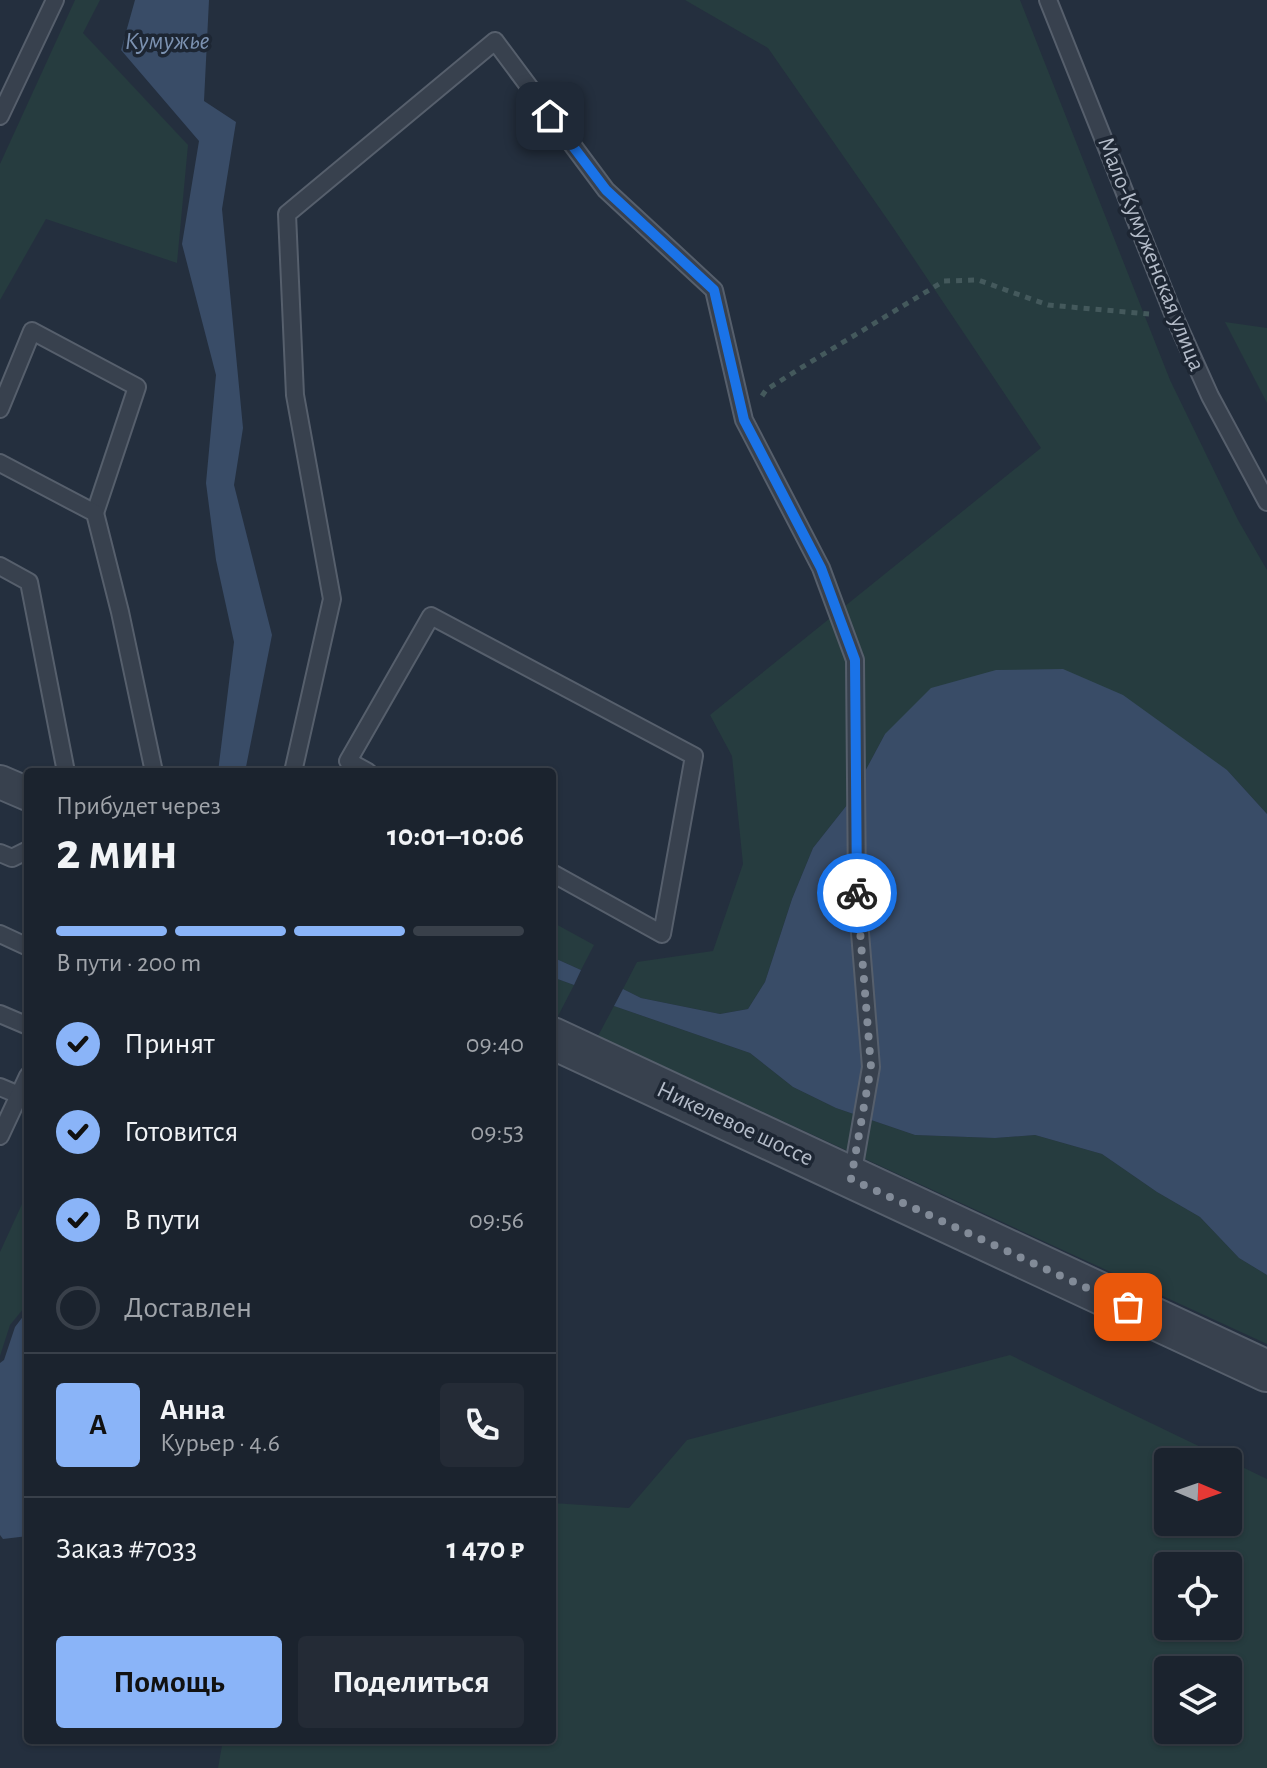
<!DOCTYPE html>
<html lang="ru">
<head>
<meta charset="utf-8">
<style>
  body { margin:0; font-family:"Alegreya Sans",sans-serif; background:#242b36; color:#f1f3f6; height:100vh; display:flex; flex-direction:column; font-size:30px; white-space:nowrap }
  * { box-sizing:border-box; margin:0 }
  p { font-size:26px; color:#a0a4aa }
  .icon { flex:none; width:44px; height:44px; fill:none; stroke:currentColor; stroke-width:2; stroke-linecap:round; stroke-linejoin:round }
  .map { position:relative; flex:1; overflow:hidden }
  .details { position:absolute; left:24px; top:768px; width:532px; height:976px; display:flex; flex-direction:column; background:#1b232e; border-radius:8px; box-shadow:0 2px 6px #0004,0 0 0 2px #39404a }
  .details>* { flex:none }
  .needle { width:52px; rotate:92deg }
  .tools { position:absolute; left:1154px; top:1448px; display:grid; gap:16px }
  .tools a { display:grid; place-items:center; width:88px; height:88px; border-radius:8px; background:#1b232e; box-shadow:0 2px 6px #0004,0 0 0 2px #39404a; font-size:40px }
  .pin { position:absolute; display:grid; place-items:center; width:68px; height:68px; color:#fff; margin:-34px; border-radius:16px; box-shadow:0 4px 12px #0006 }
  .courier { position:absolute; display:grid; place-items:center; width:80px; height:80px; margin:-40px; border:6px solid #1a73e8; border-radius:50%; background:#fff; color:#222; box-shadow:0 2px 10px #0007 }
  .headline em { font-style:normal; font-weight:700 }
  .headline div { display:flex; flex-direction:column-reverse }
  .headline { display:flex; align-items:center; justify-content:space-between; height:136px; padding:0 32px }
  h1 { font-size:52px; font-weight:700; line-height:60px }
  .bar { display:grid; grid-template-columns:repeat(4,1fr); gap:12px 8px; align-content:center; height:96px; padding:0 32px }
  .bar i { height:10px; border-radius:6px; background:#39404a }
  .bar .current { background:#8ab4f8 }
  .bar p { grid-column:span 4 }
  .line { display:flex; align-items:center; gap:20px; padding:0 32px; border-top:2px solid #39404a }
  .line div { flex:1 }
  .round { display:grid; place-items:center; flex:none; width:84px; height:84px; border-radius:8px; background:#242b36 }
  ol { padding:0 32px; list-style:none }
  li { display:flex; align-items:center; gap:24px; height:88px }
  li p { margin-inline-start:auto }
  li .icon { padding:8px; border-radius:50%; background:#8ab4f8; color:#111; stroke-width:4 }
  li:last-child { color:#a0a4aa }
  li i { width:44px; height:44px; border:4px solid #39404a; border-radius:50% }
  .action { display:flex; gap:16px; margin-top:auto; padding:16px 32px }
  .action a { flex:1; height:92px; border-radius:8px; background:#8ab4f8; color:#111; font-size:32px; font-weight:700; line-height:92px; text-align:center }
  .action a+a { background:#242b36; color:#f1f3f6 }
  .map>svg:first-child { display:block }
  .green { fill:#263c3f; fill-rule:evenodd }
  .water { fill:#394c67 }
  .lines { fill:none; stroke-linecap:round; stroke-linejoin:round }
  .service-casing { stroke:#565f6c; stroke-width:20 }
  .minor-casing { stroke:#565f6c; stroke-width:36 }
  .tertiary-casing { stroke:#565f6c; stroke-width:44 }
  .path { stroke:#44595c; stroke-width:5; stroke-dasharray:6 6; stroke-linecap:butt }
  .service { stroke:#38414e; stroke-width:16 }
  .minor { stroke:#38414e; stroke-width:32 }
  .tertiary { stroke:#38414e; stroke-width:40 }
  .done { stroke:#828b98; stroke-width:8; stroke-dasharray:0 14.4 }
  .route { stroke:#1a73e8; stroke-width:10 }
  .labels { text-anchor:middle; dominant-baseline:central; stroke-width:7; stroke-linejoin:round; paint-order:stroke }
  .street-label { font-size:24px; fill:#b4bcc9; stroke:#1d2633 }
  .water-label { font-size:26px; font-style:italic; fill:#7c92b1; stroke:#1d2633 }
</style>
</head>
<body>
<div class="map">
<svg width="1267" height="1768" viewBox="0 0 1267 1768">
  <rect width="100%" height="100%" fill="#242f3e"/>
  <g class="green">
    <path d="M75,0H100L83,33L188,145L177,263L46,219L0,300V164Z"/>
    <path d="M685,0H1020L1170,380L1238,520L1267,570V814L1227,770L885,734L847,805L813,848L792,899L765,982L748,1009L720,1014L641,998L623,989L637,962L713,951L743,864L732,756L710,715L1041,448L892,226L768,48Z"/>
    <path d="M1225,322L1267,328V403Z"/>
    <path d="M552,922L594,945L581,970L552,957Z"/>
    <path d="M552,977L574,985L557,1018L552,1016Z"/>
    <path d="M614,1006L750,1053L793,1087L836,1108L915,1135L995,1138L1035,1135L1102,1154L1157,1192L1200,1217L1239,1258L1267,1275V1344L598,1036Z"/>
    <path d="M28,1191V1303L10,1325L0,1356V1252Z"/>
    <path d="M1010,1355L1267,1479V1768H218L223,1740H552V1503L629,1508L687,1440ZM1168,1462H1228V1522H1168ZM1168,1566H1228V1626H1168ZM1168,1670H1228V1730H1168Z"/>
  </g>
  <g class="water">
    <path d="M135,0H209L204,101L236,122L222,209L243,428L234,485L272,635L245,772H218L234,642L216,560L206,483L216,375L182,244L199,141L121,50Z"/>
    <path d="M1063,669L1123,695L1227,770L1267,814V1275L1239,1258L1200,1217L1157,1192L1102,1154L1035,1135L995,1138L915,1135L836,1108L793,1087L750,1053L614,1006L623,989L641,998L720,1014L748,1009L765,982L792,899L813,848L847,805L885,734L931,688L996,670Z"/>
    <path d="M552,957L581,970L574,985L552,977Z"/>
    <path d="M28,1310V1536L3,1539L0,1535V1363L4,1360L15,1327Z"/>
  </g>
  <g class="lines">
    <defs>
      <g id="service">
        <path d="M1048,0L1174,316L1210,396L1267,502"/>
        <path d="M0,116L55,0"/>
        <path d="M0,409L32,331L137,387L95,513"/>
        <path d="M0,463L95,513L120,612L154,772"/>
        <path d="M0,566L29,582L66,772"/>
        <path d="M293,772L332,599L295,395L287,214L495,41L606,190L714,290L744,420L821,568L855,660L857,896L871,1067L852,1177"/>
        <path d="M368,772L348,761L431,616L694,756L662,934L552,873"/>
        <path d="M0,853L12,858L28,850"/>
        <path d="M0,934L28,947"/>
        <path d="M0,1014L28,1026"/>
        <path d="M0,1087L19,1095"/>
        <path d="M0,1136L28,1076"/>
      </g>
      <path id="minor" d="M0,782L28,794"/>
      <path id="tertiary" d="M552,1038L1267,1371"/>
    </defs>
    <use href="#service" class="service-casing"/>
    <use href="#minor" class="minor-casing"/>
    <use href="#tertiary" class="tertiary-casing"/>
    <path class="path" d="M762,396L766,390L799,369L944,281L978,280L1048,305L1149,314"/>
    <use href="#service" class="service"/>
    <use href="#minor" class="minor"/>
    <use href="#tertiary" class="tertiary"/>
  </g>
  <g class="lines">
    <path class="done" d="M857,893L871,1067L851,1179L1128,1307"/>
    <path class="route" d="M550,116L606,190L714,290L744,420L821,568L855,660L857,893"/>
  </g>
  <g class="labels">
    <g class="street-label">
      <text transform="translate(1151 254) rotate(68)">Мало-Кумуженская улица</text>
      <text transform="translate(735 1124) rotate(25)">Никелевое шоссе</text>
    </g>
    <g class="water-label">
      <text x="167" y="41">Кумужье</text>
    </g>
  </g>
</svg>
<div class="tools">
<a><svg class="needle" viewBox="-14 -14 28 28"><path d="M0-13l5 13h-10z" fill="#e53935"/><path d="M0 13l5-13h-10z" fill="#a0a4aa"/></svg></a>
<a><svg class="icon" aria-label="locate" viewBox="0 0 24 24"><circle cx="12" cy="12" r="6"/><path d="M12 2v4M12 18v4M2 12h4M18 12h4"/></svg></a>
<a><svg class="icon" aria-label="layers" viewBox="0 0 24 24"><path d="M12 4l9 5-9 5-9-5zM3 14l9 5 9-5"/></svg></a>
</div>
<div class="pin" style="left:1128px;top:1307px;background:#ea580c"><svg class="icon" aria-label="bag" viewBox="0 0 24 24"><path d="M5 8h14l-1 12H6zM9 8a3 3 0 0 1 6 0"/></svg></div>
<div class="pin" style="left:550px;top:116px;background:#1f2937"><svg class="icon" aria-label="home" viewBox="0 0 24 24"><path d="M3 11l9-7 9 7M6 9v11h12V9"/></svg></div>
<div class="courier" style="left:857px;top:893px"><svg class="icon" aria-label="bike" viewBox="0 0 24 24"><circle cx="6" cy="16" r="4"/><circle cx="18" cy="16" r="4"/><path d="M6 16l4-8h5l3 8M10 8l3 8H6M13 5h3"/></svg></div>
<section class="details">
<div class="headline"><div><h1>2 мин</h1><p>Прибудет через</p></div><em>10:01–10:06</em></div>
<div class="bar"><i class="current"></i><i class="current"></i><i class="current"></i><i></i><p>В пути · 200 m</p></div>
<ol>
<li><svg class="icon" aria-label="check" viewBox="0 0 24 24"><path d="M5 12l5 5 9-10"/></svg>Принят<p>09:40</p></li>
<li><svg class="icon" aria-label="check" viewBox="0 0 24 24"><path d="M5 12l5 5 9-10"/></svg>Готовится<p>09:53</p></li>
<li><svg class="icon" aria-label="check" viewBox="0 0 24 24"><path d="M5 12l5 5 9-10"/></svg>В пути<p>09:56</p></li>
<li><i></i>Доставлен</li>
</ol>
<div class="line" style="height:144px"><b class="round" style="background:#8ab4f8;color:#111">А</b><div><b>Анна</b><p>Курьер · 4.6</p></div><a class="round"><svg class="icon" aria-label="phone" viewBox="0 0 24 24"><path d="M5 4h4l2 5-3 2q2 4 5 5l2-3 5 2v4C11 20 4 13 5 4z"/></svg></a></div>
<div class="line" style="height:104px"><div>Заказ #7033</div><b>1 470 ₽</b></div>
<div class="action"><a>Помощь</a><a>Поделиться</a></div>
</section>
</div>
</body>
</html>
